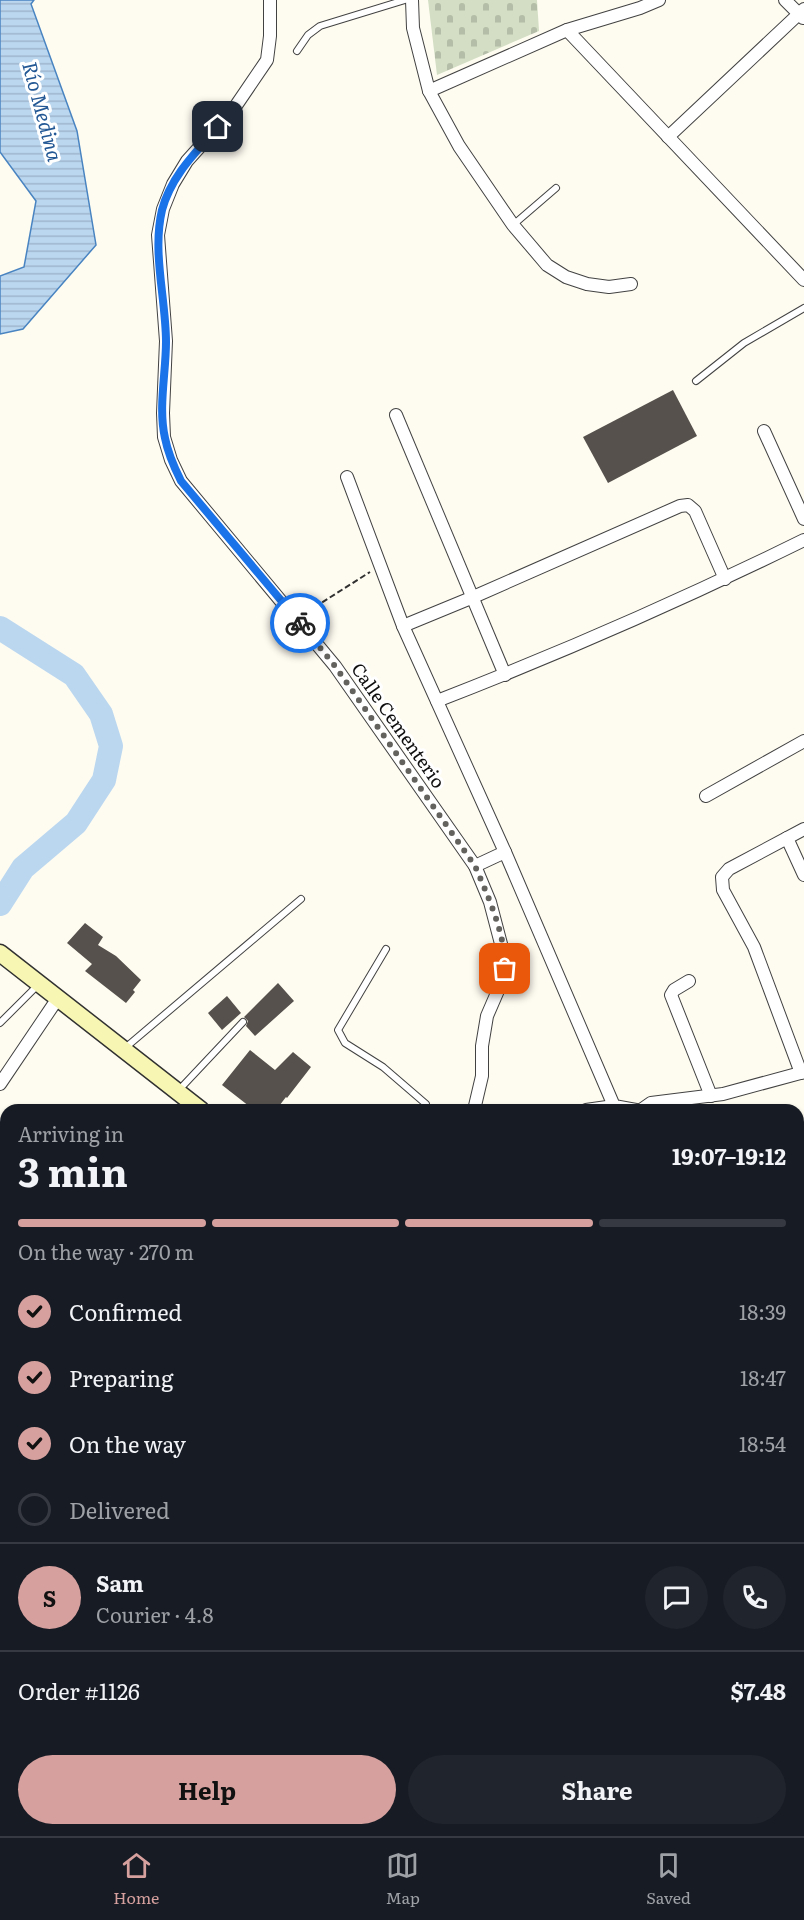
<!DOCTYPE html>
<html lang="en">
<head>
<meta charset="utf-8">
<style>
  body { margin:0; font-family:Literata,serif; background:#20242c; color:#f1f3f6; height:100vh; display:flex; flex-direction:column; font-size:22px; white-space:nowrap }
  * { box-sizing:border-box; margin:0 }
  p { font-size:20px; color:#9ea1a6 }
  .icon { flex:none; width:33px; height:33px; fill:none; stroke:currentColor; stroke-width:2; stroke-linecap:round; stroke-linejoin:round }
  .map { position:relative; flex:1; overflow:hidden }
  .details { position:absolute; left:0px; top:1104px; width:804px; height:732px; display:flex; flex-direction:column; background:#171b24; border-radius:18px 18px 0 0; box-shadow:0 2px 4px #0004 }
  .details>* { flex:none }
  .pin { position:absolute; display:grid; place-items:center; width:51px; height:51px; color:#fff; margin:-26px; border-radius:12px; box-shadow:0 3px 9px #0006 }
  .courier { position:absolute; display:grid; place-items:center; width:60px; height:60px; margin:-30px; border:4px solid #1a73e8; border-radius:50%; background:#fff; color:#222; box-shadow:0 2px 8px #0007 }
  .headline em { font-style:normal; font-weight:700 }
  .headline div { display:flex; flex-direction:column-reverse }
  .headline { display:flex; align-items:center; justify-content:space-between; height:102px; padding:0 18px }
  h1 { font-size:39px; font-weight:700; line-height:45px }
  .bar { display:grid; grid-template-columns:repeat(4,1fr); gap:9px 6px; align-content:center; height:72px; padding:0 18px }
  .bar i { height:8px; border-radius:4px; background:#363941 }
  .bar .active { background:#d5a09e }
  .bar p { grid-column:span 4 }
  .line { display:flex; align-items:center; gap:15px; padding:0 18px; border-top:2px solid #363941 }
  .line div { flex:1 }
  .round { display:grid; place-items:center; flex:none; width:63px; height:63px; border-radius:32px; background:#20242c }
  ol { padding:0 18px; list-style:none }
  li { display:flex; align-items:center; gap:18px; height:66px }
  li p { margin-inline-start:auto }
  li .icon { padding:6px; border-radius:50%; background:#d5a09e; color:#111; stroke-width:4 }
  li:last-child { color:#9ea1a6 }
  li i { width:33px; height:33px; border:3px solid #363941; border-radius:50% }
  .button { display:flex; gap:12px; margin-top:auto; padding:12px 18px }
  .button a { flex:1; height:69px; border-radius:36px; background:#d5a09e; color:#111; font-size:24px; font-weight:700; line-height:69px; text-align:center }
  .button a+a { background:#20242c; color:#f1f3f6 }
  .tabs { display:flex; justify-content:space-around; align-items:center; height:84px; border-top:2px solid #363941; background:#171b24; font-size:16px; color:#9ea1a6 }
  .tabs a { display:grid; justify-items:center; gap:3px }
  .tabs .active { color:#d5a09e }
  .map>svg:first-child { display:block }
  .cemetery { fill:url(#cemetery-stones) }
  .water { fill:url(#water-rules); stroke:#4984c1; stroke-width:1.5 }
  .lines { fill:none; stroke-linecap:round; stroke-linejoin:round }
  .river { stroke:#bbd7f0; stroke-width:24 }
  .building { fill:#56514c }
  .lane-casing { stroke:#424242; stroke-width:8 }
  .street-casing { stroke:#424242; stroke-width:14 }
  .secondary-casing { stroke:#313131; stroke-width:19 }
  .path { stroke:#313131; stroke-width:2; stroke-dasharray:6 3; stroke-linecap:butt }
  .lane { stroke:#fff; stroke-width:6 }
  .street { stroke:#fff; stroke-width:12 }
  .secondary { stroke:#f7f7b3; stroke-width:16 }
  .done { stroke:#63625e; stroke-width:6; stroke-dasharray:0 10.8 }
  .route { stroke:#1a73e8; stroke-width:8 }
  .labels { text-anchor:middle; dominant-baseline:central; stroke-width:6; stroke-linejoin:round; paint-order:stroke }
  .street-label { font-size:18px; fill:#0f0f0f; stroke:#fff }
  .water-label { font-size:20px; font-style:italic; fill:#235895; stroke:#fff }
</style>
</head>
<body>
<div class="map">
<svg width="804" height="1836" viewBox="0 0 804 1836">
  <defs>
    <pattern id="cemetery-stones" width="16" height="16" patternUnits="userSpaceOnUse" patternTransform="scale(1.5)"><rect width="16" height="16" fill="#d3dec4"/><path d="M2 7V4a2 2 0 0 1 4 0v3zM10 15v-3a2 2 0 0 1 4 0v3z" fill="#b4bda7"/></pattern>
    <pattern id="water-rules" width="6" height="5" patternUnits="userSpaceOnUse" patternTransform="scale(1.5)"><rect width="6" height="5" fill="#bbd7f0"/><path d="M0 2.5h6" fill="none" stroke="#a0b7cd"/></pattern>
  </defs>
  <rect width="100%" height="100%" fill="#fefcf1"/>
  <path class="cemetery" d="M428,0H537L539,31L437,75Z"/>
  <path class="water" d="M0,0H34L31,4L77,131L96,245L23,329L0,334V276L24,267L36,201L0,152Z"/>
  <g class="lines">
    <path class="river" d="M0,628L74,675L101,714L111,746L104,780L76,823L23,868L0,904"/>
  </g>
  <g class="building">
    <path d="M673,390L697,436L608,483L583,437Z"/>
    <path d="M85,923L103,937L98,945L116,956L141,980L133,990L135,992L126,1003L85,971L92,964L67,943Z"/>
    <path d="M278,983L294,1001L255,1036L246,1026L248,1021L244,1017Z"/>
    <path d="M227,996L241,1013L222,1030L208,1013Z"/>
    <path d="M250,1050L275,1070L293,1052L311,1067L287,1098L286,1097L276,1110H254L222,1085Z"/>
  </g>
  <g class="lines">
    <defs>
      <g id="lane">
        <path d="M297,51L308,35L320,26L405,0"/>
        <path d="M513,225L556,188"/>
        <path d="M696,381L744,343L804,308"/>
        <path d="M386,949L338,1030L345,1043L383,1067L426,1104L427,1110"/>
        <path d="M0,1023L39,984"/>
        <path d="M125,1048L301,899"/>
        <path d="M178,1091L243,1022"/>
        <path d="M0,1343L6,1348"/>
      </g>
      <g id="street">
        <path d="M270,0V36L267,60L233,110L187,161L173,184L163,209L158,235L166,341L163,413L164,437L171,460L181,481L335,666L475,866L490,902L505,959L503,979L487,1016L482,1046V1076L474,1110"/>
        <path d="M412,0L413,28L429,91L459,146L513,225L547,265L566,277L587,284L609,287L631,284"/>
        <path d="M785,0L803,18"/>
        <path d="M567,30L804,280"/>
        <path d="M429,91L567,30L640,8L659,0"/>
        <path d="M668,137L804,9"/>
        <path d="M396,415L505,675"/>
        <path d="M764,431L804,519"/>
        <path d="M347,477L403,626L505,852L614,1106L636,1110"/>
        <path d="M403,626L471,598L680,506L688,505L695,511L725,579"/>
        <path d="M437,701C561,653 684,599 804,540"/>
        <path d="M706,796L804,741"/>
        <path d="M787,838L804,875"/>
        <path d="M475,866L505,852"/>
        <path d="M689,981L674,990L671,995L711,1096"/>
        <path d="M801,1073L754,947L723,890L722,877L729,869L804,829"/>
        <path d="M0,1084L58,998"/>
        <path d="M586,1110L614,1106"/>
        <path d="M641,1110L651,1103L723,1094L804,1072"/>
        <path d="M0,1160L6,1165"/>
        <path d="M798,1270L804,1276"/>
        <path d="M798,1353L804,1347"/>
        <path d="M6,1430L5,1439L6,1459"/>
        <path d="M798,1486L804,1480"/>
        <path d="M0,1628L6,1621"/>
        <path d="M798,1760L804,1765"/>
        <path d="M98,1830L103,1834L162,1830"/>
        <path d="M544,1830L552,1836"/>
        <path d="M701,1830L708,1836"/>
        <path d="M522,1836L524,1830"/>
      </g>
      <g id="secondary">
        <path d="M0,953L201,1110"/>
        <path d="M798,1584L804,1589"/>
      </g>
    </defs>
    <use href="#lane" class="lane-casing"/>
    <use href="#street" class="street-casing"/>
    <use href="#secondary" class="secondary-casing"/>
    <path class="path" d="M307,612L370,572"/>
    <use href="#lane" class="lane"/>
    <use href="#street" class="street"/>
    <use href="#secondary" class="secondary"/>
  </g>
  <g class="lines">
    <path class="done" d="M300,623L335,666L475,866C488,896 506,936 505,969"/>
    <path class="route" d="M218,127C196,152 171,176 162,210C152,253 166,299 166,342C166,373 158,408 165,438C168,454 174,467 181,481L300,623"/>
  </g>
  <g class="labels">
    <g class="street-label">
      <text transform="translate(399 725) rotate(55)">Calle Cementerio</text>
    </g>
    <g class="water-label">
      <text transform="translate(44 111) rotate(75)">Río Medina</text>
    </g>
  </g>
</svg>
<div class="pin" style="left:505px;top:969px;background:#ea580c"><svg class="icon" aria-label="bag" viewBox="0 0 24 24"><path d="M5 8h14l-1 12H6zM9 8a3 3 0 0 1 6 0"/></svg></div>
<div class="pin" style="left:218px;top:127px;background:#1f2937"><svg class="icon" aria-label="home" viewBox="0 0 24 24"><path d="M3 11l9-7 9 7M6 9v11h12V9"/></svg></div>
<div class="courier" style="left:300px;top:623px"><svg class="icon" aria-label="bike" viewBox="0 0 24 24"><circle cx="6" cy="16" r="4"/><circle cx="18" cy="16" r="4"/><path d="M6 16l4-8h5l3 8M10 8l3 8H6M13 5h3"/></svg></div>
<section class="details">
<div class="headline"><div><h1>3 min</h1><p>Arriving in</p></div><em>19:07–19:12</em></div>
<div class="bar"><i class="active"></i><i class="active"></i><i class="active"></i><i></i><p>On the way · 270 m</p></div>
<ol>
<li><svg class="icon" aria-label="check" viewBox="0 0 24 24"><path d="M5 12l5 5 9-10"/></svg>Confirmed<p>18:39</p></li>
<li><svg class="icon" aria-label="check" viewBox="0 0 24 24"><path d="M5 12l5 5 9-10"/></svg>Preparing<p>18:47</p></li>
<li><svg class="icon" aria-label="check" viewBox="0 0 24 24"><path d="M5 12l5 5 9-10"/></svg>On the way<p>18:54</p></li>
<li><i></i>Delivered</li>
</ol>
<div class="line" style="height:108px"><b class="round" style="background:#d5a09e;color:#111">S</b><div><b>Sam</b><p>Courier · 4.8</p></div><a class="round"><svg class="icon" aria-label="chat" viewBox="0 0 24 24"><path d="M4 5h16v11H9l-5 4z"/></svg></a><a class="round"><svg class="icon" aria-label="phone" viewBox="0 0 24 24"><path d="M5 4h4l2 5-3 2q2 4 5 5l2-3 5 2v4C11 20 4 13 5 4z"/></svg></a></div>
<div class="line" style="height:78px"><div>Order #1126</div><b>$7.48</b></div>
<div class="button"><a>Help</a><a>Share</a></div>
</section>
</div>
<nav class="tabs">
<a class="active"><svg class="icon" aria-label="home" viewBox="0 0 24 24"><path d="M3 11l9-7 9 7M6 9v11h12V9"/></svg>Home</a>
<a><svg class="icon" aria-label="map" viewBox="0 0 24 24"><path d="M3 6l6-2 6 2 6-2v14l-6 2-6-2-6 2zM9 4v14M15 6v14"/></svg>Map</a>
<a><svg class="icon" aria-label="saved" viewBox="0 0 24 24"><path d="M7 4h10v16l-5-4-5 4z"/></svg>Saved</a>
</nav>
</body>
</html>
